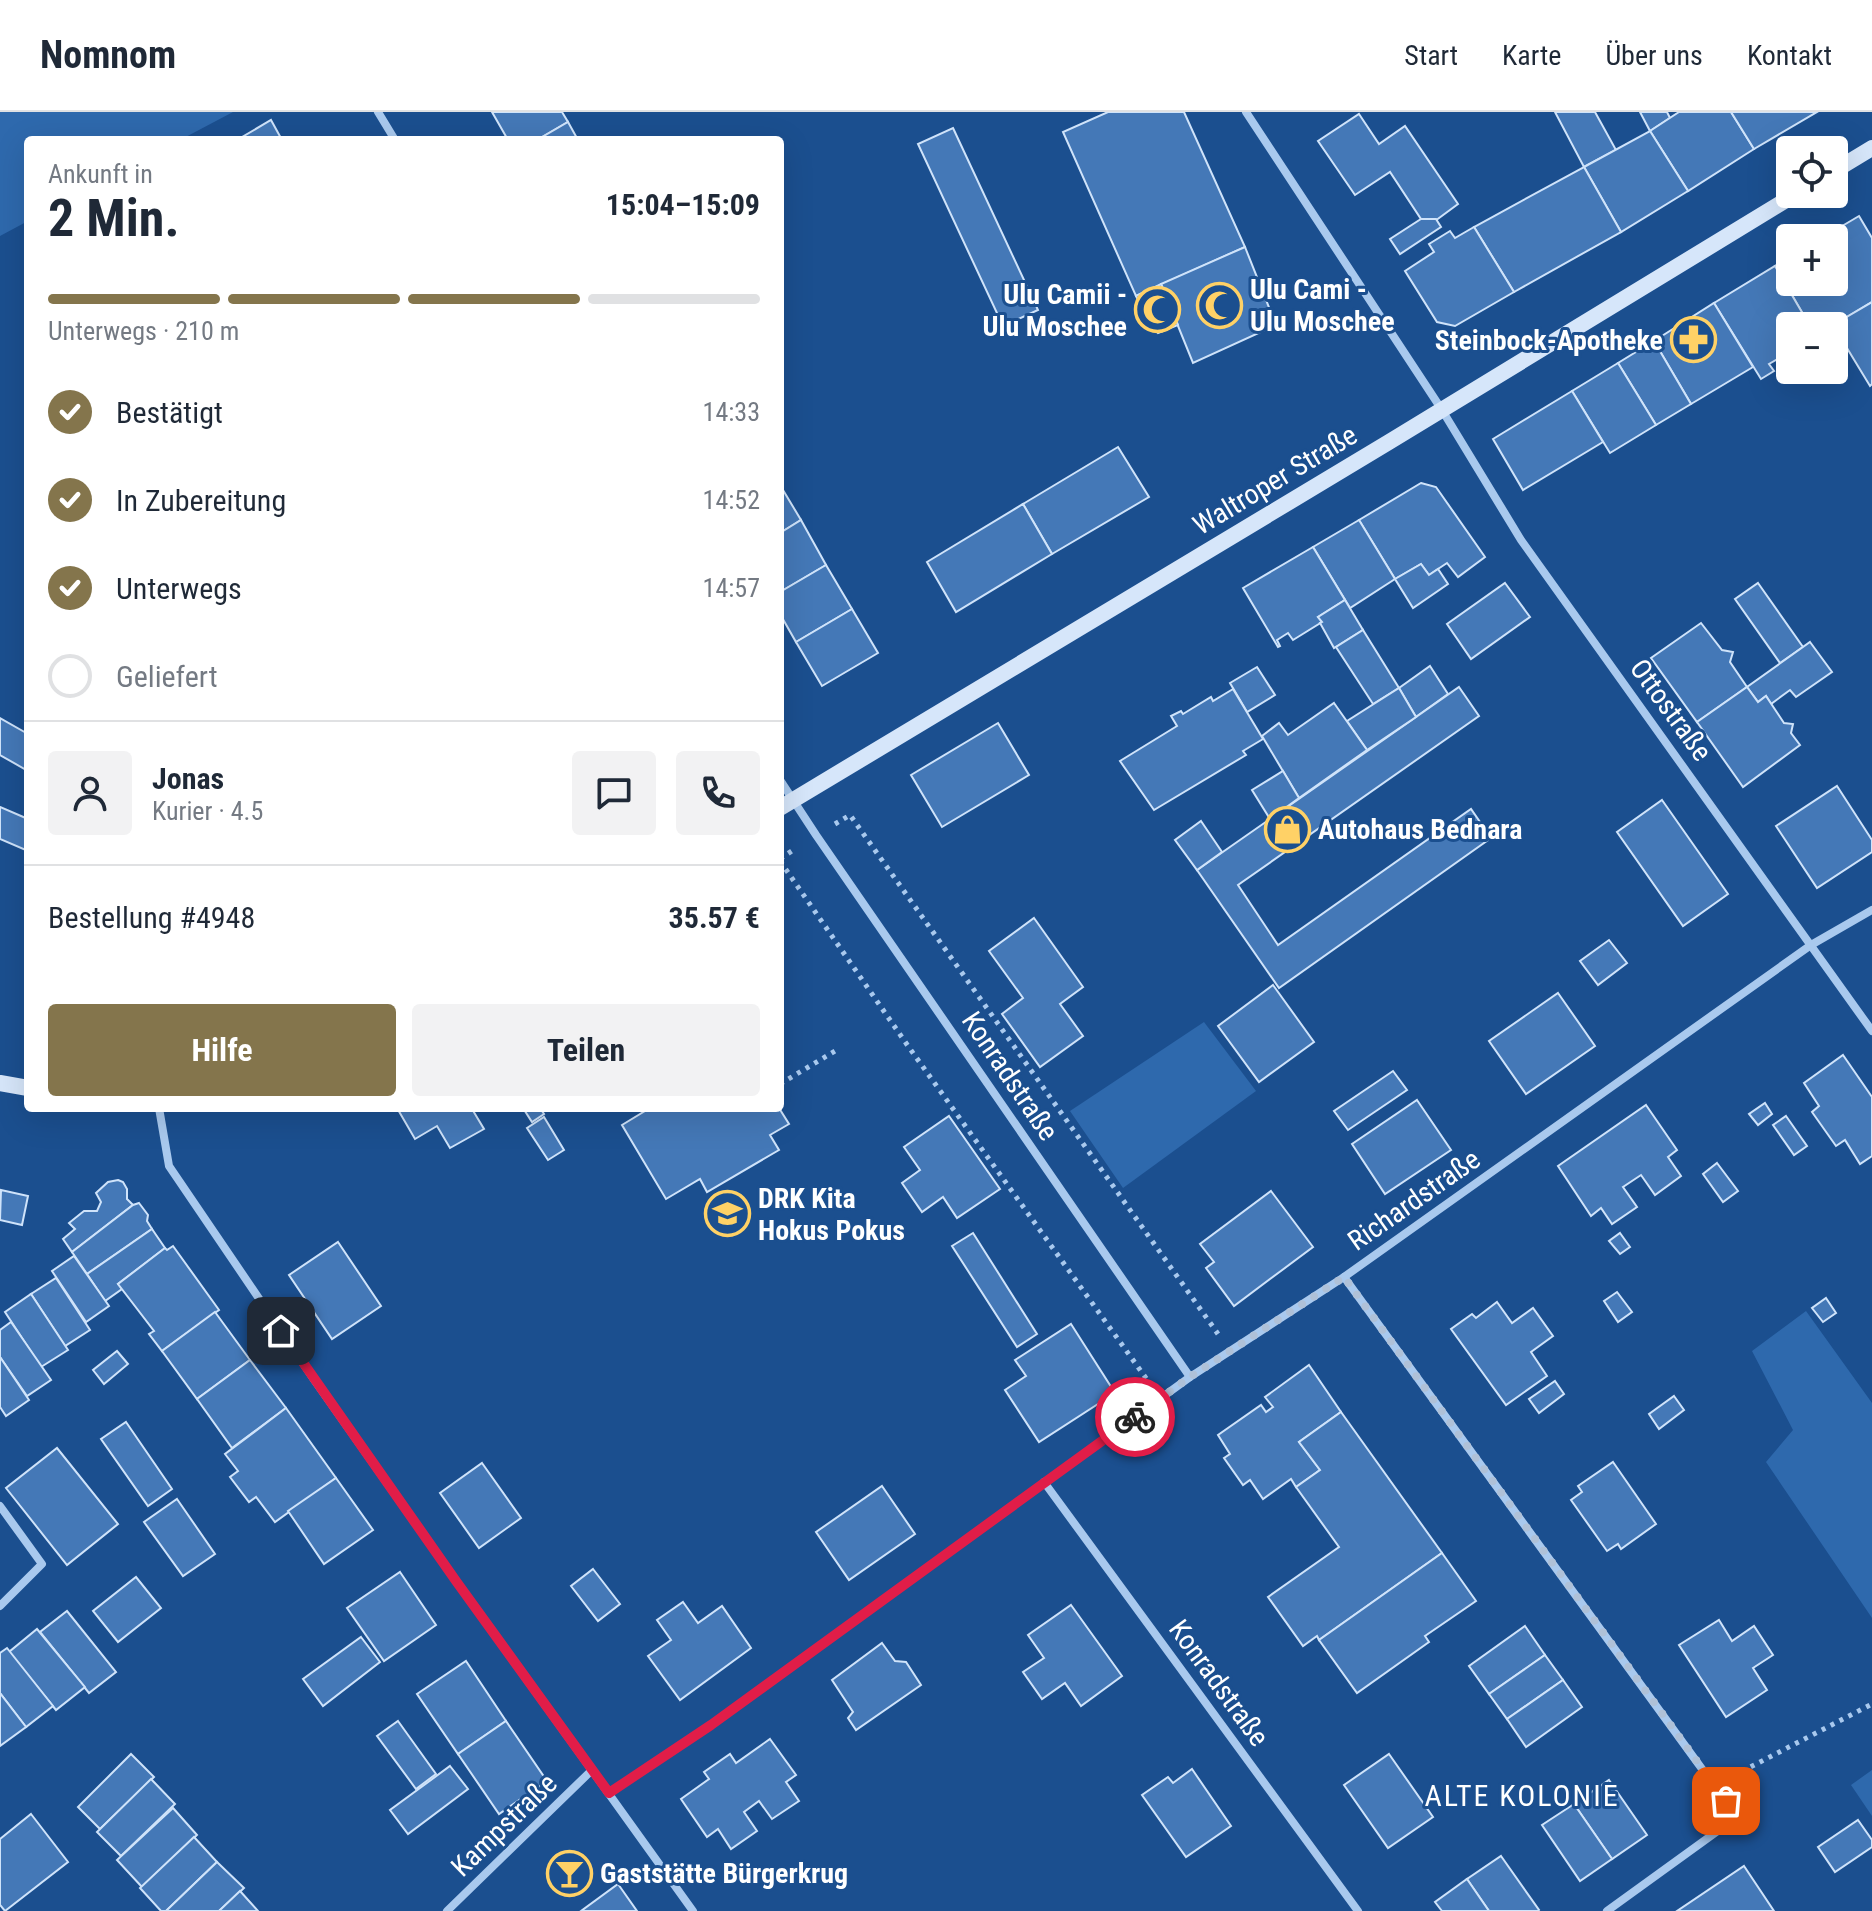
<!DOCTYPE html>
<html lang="de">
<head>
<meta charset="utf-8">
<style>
  body { margin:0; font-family:"Roboto Condensed",sans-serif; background:#f2f2f3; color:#1f2937; height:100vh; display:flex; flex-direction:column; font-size:30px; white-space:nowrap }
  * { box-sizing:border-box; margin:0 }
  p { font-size:26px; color:#747a83 }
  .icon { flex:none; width:44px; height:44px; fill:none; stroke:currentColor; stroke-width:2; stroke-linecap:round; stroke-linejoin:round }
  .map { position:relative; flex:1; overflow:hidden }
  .drawer { position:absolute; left:24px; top:24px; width:760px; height:976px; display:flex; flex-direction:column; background:#fff; border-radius:8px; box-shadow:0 8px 32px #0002 }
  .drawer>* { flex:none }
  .fabs { position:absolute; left:1776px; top:24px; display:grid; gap:16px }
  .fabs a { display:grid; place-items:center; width:72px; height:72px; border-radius:8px; background:#fff; box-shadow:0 8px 32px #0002; font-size:40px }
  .pin { position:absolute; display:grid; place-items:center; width:68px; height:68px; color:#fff; margin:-34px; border-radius:16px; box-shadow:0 4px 12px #0006 }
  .courier { position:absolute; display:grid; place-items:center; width:80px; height:80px; margin:-40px; border:6px solid #e11d48; border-radius:50%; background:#fff; color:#222; box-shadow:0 2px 10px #0007 }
  .overview em { font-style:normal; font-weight:700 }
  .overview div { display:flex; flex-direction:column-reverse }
  .overview { display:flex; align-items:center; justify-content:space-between; height:136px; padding:0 24px }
  h1 { font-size:52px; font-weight:700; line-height:60px }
  .bar { display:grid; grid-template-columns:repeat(4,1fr); gap:12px 8px; align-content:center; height:96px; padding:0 24px }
  .bar i { height:10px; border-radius:6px; background:#e0e1e3 }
  .bar .active { background:#84754c }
  .bar p { grid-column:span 4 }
  .line { display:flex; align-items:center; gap:20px; padding:0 24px; border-top:2px solid #e0e1e3 }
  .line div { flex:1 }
  .round { display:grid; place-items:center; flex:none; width:84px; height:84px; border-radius:8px; background:#f2f2f3 }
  ol { padding:0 24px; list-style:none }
  li { display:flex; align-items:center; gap:24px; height:88px }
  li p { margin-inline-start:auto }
  li .icon { padding:8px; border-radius:50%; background:#84754c; color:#fff; stroke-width:4 }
  li:last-child { color:#747a83 }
  li i { width:44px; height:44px; border:4px solid #e0e1e3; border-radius:50% }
  .primary-button { display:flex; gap:16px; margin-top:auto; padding:16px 24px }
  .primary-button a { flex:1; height:92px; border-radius:8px; background:#84754c; color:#fff; font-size:32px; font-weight:700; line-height:92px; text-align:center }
  .primary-button a+a { background:#f2f2f3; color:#1f2937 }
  header { display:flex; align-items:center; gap:48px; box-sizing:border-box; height:112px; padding:0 40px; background:#fff; border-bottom:2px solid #e0e1e3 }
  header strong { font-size:38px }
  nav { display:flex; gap:44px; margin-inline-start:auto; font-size:28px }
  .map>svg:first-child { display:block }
  .green { fill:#2e69ad }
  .building { fill:#4478b7; stroke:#cfe3fa; stroke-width:2 }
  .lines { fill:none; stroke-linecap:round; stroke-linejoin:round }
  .path { stroke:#a9c9ee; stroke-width:5; stroke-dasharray:4 6; stroke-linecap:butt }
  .minor { stroke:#a9c9ee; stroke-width:8 }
  .secondary { stroke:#d6e6fa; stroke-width:16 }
  .done { stroke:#afc1d8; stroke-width:8; stroke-dasharray:0 14.4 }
  .route { stroke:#e11d48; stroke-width:10 }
  .labels { text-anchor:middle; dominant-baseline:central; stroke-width:6; stroke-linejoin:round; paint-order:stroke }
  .poi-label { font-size:28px; font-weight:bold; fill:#fff; stroke:#1b4f8f; text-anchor:start }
  .street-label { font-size:28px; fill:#fff; stroke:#1b4f8f }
  .neighbourhood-label { font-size:30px; letter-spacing:2px; fill:#fff; stroke:#1b4f8f }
</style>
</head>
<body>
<header>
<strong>Nomnom</strong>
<nav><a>Start</a><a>Karte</a><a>Über uns</a><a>Kontakt</a></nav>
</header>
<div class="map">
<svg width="1872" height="1799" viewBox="0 0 1872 1799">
  <rect width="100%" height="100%" fill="#1b4f8f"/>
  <g class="green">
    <path d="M0,0H233L180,28H28V109L0,124Z"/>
    <path d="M1204,910L1256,979L1123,1076L1070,999Z"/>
    <path d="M1806,1199L1872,1291V1506L1766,1350L1793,1318L1752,1239Z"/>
    <path d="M1872,1658V1704L1851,1673Z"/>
  </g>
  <g class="building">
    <path d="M492,0H562L568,10L537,28H508Z"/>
    <path d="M1108,0H1184L1245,135L1136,184L1063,20Z"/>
    <path d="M1555,0H1595L1616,38L1584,55Z"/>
    <path d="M1640,0H1667L1670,6L1650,19Z"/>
    <path d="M1679,0H1731L1754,37L1688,79L1650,19Z"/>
    <path d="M1731,0H1817L1754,37Z"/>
    <path d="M1359,2L1379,32L1405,14L1458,92L1435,109L1421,107L1390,60L1355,83L1318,29Z"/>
    <path d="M271,8L282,28H237Z"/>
    <path d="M568,10L578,28H537Z"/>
    <path d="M953,16L1038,198L1003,214L918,32Z"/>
    <path d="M1650,19L1688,79L1621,120L1584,55Z"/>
    <path d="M1584,55L1621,120L1514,180L1474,115Z"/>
    <path d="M1859,104L1872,126V190L1832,214H1810L1775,154L1790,145V170H1834V126H1822Z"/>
    <path d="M1421,107H1436L1441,115L1400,142L1390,127Z"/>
    <path d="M1474,115L1514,180L1455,214L1437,210L1405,159L1434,140L1429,132L1450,119L1455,126Z"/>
    <path d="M1245,135L1276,213L1193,251L1161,172Z"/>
    <path d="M1775,154L1810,214H1790V240L1769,252L1774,259L1761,267L1714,191Z"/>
    <path d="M1161,172L1178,213L1158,221L1151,214L1136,184Z"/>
    <path d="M1872,190V272L1870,274L1833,213Z"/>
    <path d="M1714,191L1753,255L1691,292L1654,229Z"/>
    <path d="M1654,229L1691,292L1656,313L1618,251Z"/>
    <path d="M1618,251L1656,313L1610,341L1572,279Z"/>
    <path d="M1572,279L1603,330L1523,378L1493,327Z"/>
    <path d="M1118,335L1149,385L1052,442L1023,392Z"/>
    <path d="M1421,371L1436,375L1485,445L1458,465L1447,451L1429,463L1421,452L1395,467L1359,408Z"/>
    <path d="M780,373L801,408L780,421Z"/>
    <path d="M1023,392L1052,442L956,500L927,450Z"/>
    <path d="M801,408L826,453L780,480V421Z"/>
    <path d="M1359,408L1395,467L1350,496L1313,435Z"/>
    <path d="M1313,435L1345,488L1318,505L1322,510L1293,528L1288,521L1277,528L1280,534L1278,535L1243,476Z"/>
    <path d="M1421,452L1429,463L1438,457L1448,472L1413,496L1395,467Z"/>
    <path d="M826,453L852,497L796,530L780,502V480Z"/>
    <path d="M1505,471L1530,505L1471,547L1447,512Z"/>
    <path d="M1758,471L1803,535L1780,551L1735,487Z"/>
    <path d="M1345,488L1363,518L1334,536L1320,511L1322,510L1318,505Z"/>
    <path d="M852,497L878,541L822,574L796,530Z"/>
    <path d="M1701,511L1722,538L1733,540L1730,550L1747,575L1697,610L1651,546Z"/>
    <path d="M1363,518L1399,576L1373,592L1336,535Z"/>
    <path d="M1810,530L1832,560L1796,585L1790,578L1771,592L1766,584L1758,590L1747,575Z"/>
    <path d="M1430,554L1448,582L1416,605L1399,576Z"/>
    <path d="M1257,555L1275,583L1247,600L1230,571Z"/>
    <path d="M1459,575L1479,604L1238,773L1278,833L1471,697L1491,726L1279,876L1197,758Z"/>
    <path d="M1747,575L1758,590L1766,584L1784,611L1793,612L1791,621L1800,633L1743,675L1697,610Z"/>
    <path d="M1399,576L1416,605L1367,638L1347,609Z"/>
    <path d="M1233,577L1263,627L1243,639L1246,643L1154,698L1120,649L1177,614L1171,604L1181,599L1183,602L1211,585L1213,589Z"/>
    <path d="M1334,591L1367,638L1299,686L1262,624L1279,611L1288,623Z"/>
    <path d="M0,606L28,622V659L0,643Z"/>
    <path d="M998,611L1029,663L942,715L911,663Z"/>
    <path d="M1283,659L1299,686L1270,707L1252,678Z"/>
    <path d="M1837,674L1872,728V740L1817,776L1776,714Z"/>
    <path d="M1662,688L1728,782L1683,814L1617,720Z"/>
    <path d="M0,695L28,707V739L0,727Z"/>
    <path d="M1201,709L1222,740L1197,758L1175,728Z"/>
    <path d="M1034,806L1083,875L1060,892L1083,924L1040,955L1002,902L1023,886L989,839Z"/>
    <path d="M1609,828L1627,851L1598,873L1580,849Z"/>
    <path d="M1273,873L1314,930L1259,970L1218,914Z"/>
    <path d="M1558,881L1595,934L1526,982L1489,929Z"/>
    <path d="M1843,943L1872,985V1044L1860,1052L1845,1028L1836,1034L1812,1000L1819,994L1804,971Z"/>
    <path d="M1393,959L1407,978L1348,1018L1334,999Z"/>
    <path d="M1417,988L1451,1038L1385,1082L1352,1032Z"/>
    <path d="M1765,991L1772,1002L1758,1013L1749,1002Z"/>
    <path d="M1646,993L1677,1038L1668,1045L1681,1064L1655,1083L1641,1063L1623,1075L1637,1095L1612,1112L1601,1096L1591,1104L1558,1054Z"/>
    <path d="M397,996H474L472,997L484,1017L450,1036L437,1014L415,1027Z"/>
    <path d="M523,996H540L544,1002L532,1010Z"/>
    <path d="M650,996H779L789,1012L770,1023L779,1038L707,1080L700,1067L666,1087L622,1013Z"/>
    <path d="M949,1004L1000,1077L957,1106L943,1085L922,1100L902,1071L920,1058L904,1035Z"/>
    <path d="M1786,1004L1807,1034L1794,1043L1773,1013Z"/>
    <path d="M544,1005L564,1038L548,1048L527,1016Z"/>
    <path d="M1717,1051L1738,1079L1723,1090L1703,1062Z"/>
    <path d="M118,1068L123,1070L127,1077V1087L133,1093L72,1140L63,1127L75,1117L69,1111L84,1099H97L101,1090L96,1081L108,1070Z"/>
    <path d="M1,1078L28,1084L22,1113L0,1108Z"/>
    <path d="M1271,1079L1313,1135L1234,1194L1206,1156L1214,1150L1200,1132Z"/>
    <path d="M139,1091L148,1103L147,1109L152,1117L87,1162L72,1140L133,1093Z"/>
    <path d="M152,1117L165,1136L118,1172L122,1177L105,1189L87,1162Z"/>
    <path d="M973,1121L1037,1222L1017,1235L952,1134Z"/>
    <path d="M1620,1121L1630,1135L1620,1142L1609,1129Z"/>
    <path d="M338,1130L381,1194L332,1227L289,1163Z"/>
    <path d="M173,1134L219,1198L162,1239L149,1222L154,1219L118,1172L165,1136L167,1138Z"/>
    <path d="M74,1144L109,1194L86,1210L52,1159Z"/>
    <path d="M56,1166L90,1218L65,1234L31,1182Z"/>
    <path d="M1617,1180L1632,1200L1618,1210L1604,1189Z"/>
    <path d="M31,1182L68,1238L41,1255L5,1200Z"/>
    <path d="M1826,1186L1836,1201L1823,1210L1812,1196Z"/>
    <path d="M1497,1190L1512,1211L1533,1196L1553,1224L1531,1240L1547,1264L1506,1293L1451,1217L1472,1202L1476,1206Z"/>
    <path d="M215,1200L250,1248L197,1287L162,1239Z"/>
    <path d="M11,1210L51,1268L27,1284L0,1245V1218Z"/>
    <path d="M1071,1212L1115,1281L1039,1330L1005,1278L1026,1264L1015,1248Z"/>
    <path d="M117,1239L128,1252L104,1272L93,1258Z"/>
    <path d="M0,1245L29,1288L6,1304L0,1295Z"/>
    <path d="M250,1248L286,1296L232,1336L197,1287Z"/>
    <path d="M1309,1253L1341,1300L1299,1330L1320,1358L1296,1375L1291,1367L1263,1387L1250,1368L1243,1373L1224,1346L1230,1342L1218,1323L1261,1293L1266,1300L1273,1295L1265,1285Z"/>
    <path d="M1555,1269L1564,1282L1539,1301L1529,1287Z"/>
    <path d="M1674,1284L1684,1298L1659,1317L1649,1302Z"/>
    <path d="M286,1296L336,1366L275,1410L256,1385L249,1390L230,1365L238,1359L225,1342Z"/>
    <path d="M1341,1300L1442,1441L1319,1528L1317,1524L1303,1534L1268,1485L1339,1435L1296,1375L1320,1358L1299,1330Z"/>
    <path d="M126,1310L172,1377L148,1394L101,1327Z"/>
    <path d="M57,1336L118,1412L67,1453L6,1376Z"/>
    <path d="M1613,1350L1656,1412L1621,1437L1618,1432L1607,1439L1571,1388L1582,1380L1578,1374Z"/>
    <path d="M482,1351L521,1406L479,1436L440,1381Z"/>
    <path d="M336,1366L373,1418L324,1452L288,1399Z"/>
    <path d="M882,1374L915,1422L849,1468L816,1420Z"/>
    <path d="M177,1387L215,1442L183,1464L144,1410Z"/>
    <path d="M1442,1441L1476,1489L1425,1524L1429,1530L1357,1581L1319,1528Z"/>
    <path d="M593,1457L620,1492L598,1509L571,1474Z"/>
    <path d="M400,1460L436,1513L384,1549L347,1496Z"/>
    <path d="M136,1465L161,1496L118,1530L93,1499Z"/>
    <path d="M683,1490L698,1511L722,1494L751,1536L680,1588L648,1544L671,1528L657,1508Z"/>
    <path d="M1071,1493L1122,1564L1081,1594L1065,1571L1042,1587L1023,1560L1044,1546L1028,1523Z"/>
    <path d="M67,1499L116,1560L89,1581L40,1520Z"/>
    <path d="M1719,1508L1732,1529L1754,1514L1773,1543L1753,1556L1767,1578L1726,1605L1679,1533Z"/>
    <path d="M1525,1514L1545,1543L1489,1582L1469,1554Z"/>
    <path d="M37,1517L85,1575L56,1598L9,1540Z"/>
    <path d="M361,1525L380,1550L323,1594L303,1567Z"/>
    <path d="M882,1531L895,1549L906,1550L921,1573L856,1618L848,1606L853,1600L832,1568Z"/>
    <path d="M7,1536L53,1594L26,1615L0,1581V1541Z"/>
    <path d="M1545,1543L1563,1568L1507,1607L1489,1582Z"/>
    <path d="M466,1549L506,1609L458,1642L417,1582Z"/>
    <path d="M1563,1568L1582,1595L1526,1635L1507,1607Z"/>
    <path d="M0,1581L26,1615L0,1634Z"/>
    <path d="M398,1609L436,1662L416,1677L377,1624Z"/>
    <path d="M506,1609L547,1669L499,1702L458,1642Z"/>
    <path d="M770,1627L796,1663L786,1670L799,1689L772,1707L759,1689L744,1700L757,1719L731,1737L718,1717L707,1725L681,1687L709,1667L704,1660L730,1642L736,1651Z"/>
    <path d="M131,1642L154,1665L100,1717L78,1695Z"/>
    <path d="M1389,1642L1433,1705L1388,1736L1344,1673Z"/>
    <path d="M450,1654L468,1677L408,1722L390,1698Z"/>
    <path d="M1192,1657L1231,1714L1186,1745L1142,1683L1168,1665L1173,1671Z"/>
    <path d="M151,1667L175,1692L121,1744L97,1720Z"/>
    <path d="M1609,1668L1647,1723L1612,1747L1574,1692Z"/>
    <path d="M1574,1692L1612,1747L1580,1769L1542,1713Z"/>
    <path d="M173,1696L197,1723L142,1775L117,1748Z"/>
    <path d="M31,1702L68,1750L5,1799L0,1793V1727Z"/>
    <path d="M1858,1708L1872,1728V1735L1835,1760L1818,1735Z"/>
    <path d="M194,1725L217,1750L166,1799H161L140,1776Z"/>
    <path d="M1501,1744L1539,1798L1538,1799H1489L1467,1767Z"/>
    <path d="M217,1750L244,1776L219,1799H166Z"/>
    <path d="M1744,1754L1774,1799H1677Z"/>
    <path d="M1467,1767L1489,1799H1442L1435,1790Z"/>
    <path d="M618,1772L637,1799H581Z"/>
    <path d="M240,1779L258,1799H219Z"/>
  </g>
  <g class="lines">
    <g class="path">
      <path d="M835,712L850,703L1218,1222"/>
      <path d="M780,747L796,736"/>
      <path d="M780,749L908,934L1148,1269"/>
      <path d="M780,972L840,936"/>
      <path d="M1733,1664L1872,1592"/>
    </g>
    <g class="minor">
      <path d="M378,0L395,28"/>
      <path d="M1246,0L1442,298L1521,428L1872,919"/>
      <path d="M780,668L816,723L1190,1265"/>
      <path d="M159,996L169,1054L313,1266L456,1469L693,1799"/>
      <path d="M1344,1165L1737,1705L1607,1799"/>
      <path d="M1044,1370L1358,1799"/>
      <path d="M0,1494L42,1452L0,1394"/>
      <path d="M609,1681L711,1613L1190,1265L1344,1165L1811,833L1872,798"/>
      <path d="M447,1799L592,1658"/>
    </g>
    <g class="secondary">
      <path d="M1834,59L1872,36"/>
      <path d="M780,696L1389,330L1796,82"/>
      <path d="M0,971L28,976"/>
    </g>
  </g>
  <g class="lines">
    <path class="done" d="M1135,1305L1190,1265L1344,1165L1726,1689"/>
    <path class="route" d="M281,1219L456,1469L609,1681L711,1613L1135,1305"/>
  </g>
  <defs>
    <symbol id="mosque-ring" viewBox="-11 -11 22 22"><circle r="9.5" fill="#1b4f8f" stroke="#ffd166" stroke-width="1.5"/><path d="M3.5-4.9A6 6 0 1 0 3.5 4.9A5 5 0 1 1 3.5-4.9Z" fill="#ffd166"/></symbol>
    <symbol id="pharmacy-ring" viewBox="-11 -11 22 22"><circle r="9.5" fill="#1b4f8f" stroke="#ffd166" stroke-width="1.5"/><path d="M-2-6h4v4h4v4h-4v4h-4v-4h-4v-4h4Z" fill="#ffd166"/></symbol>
    <symbol id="shop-ring" viewBox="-11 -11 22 22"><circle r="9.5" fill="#1b4f8f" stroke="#ffd166" stroke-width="1.5"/><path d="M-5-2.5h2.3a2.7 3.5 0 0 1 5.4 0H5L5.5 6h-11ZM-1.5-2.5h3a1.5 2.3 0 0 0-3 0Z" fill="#ffd166"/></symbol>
    <symbol id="school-ring" viewBox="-11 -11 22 22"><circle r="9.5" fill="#1b4f8f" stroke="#ffd166" stroke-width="1.5"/><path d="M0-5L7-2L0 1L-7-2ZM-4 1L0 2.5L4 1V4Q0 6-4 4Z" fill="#ffd166"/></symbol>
    <symbol id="bar-ring" viewBox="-11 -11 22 22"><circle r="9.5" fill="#1b4f8f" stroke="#ffd166" stroke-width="1.5"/><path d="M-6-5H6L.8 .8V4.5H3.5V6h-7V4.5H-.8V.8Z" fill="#ffd166"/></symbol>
  </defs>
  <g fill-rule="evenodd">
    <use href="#mosque-ring" x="1194" y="168" width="51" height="51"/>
    <use href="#mosque-ring" x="1132" y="172" width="51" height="51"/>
    <use href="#pharmacy-ring" x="1668" y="202" width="51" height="51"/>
    <use href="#shop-ring" x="1262" y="692" width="51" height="51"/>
    <use href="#school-ring" x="702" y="1076" width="51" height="51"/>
    <use href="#bar-ring" x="544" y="1736" width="51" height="51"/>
  </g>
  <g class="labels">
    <g class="poi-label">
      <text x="1250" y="177">Ulu Cami -<tspan x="1250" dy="32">Ulu Moschee</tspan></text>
      <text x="1127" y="182" text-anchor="end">Ulu Camii -<tspan x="1127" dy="32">Ulu Moschee</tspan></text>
      <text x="1663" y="228" text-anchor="end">Steinbock-Apotheke</text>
      <text x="1318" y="717">Autohaus Bednara</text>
      <text x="758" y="1086">DRK Kita<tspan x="758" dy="32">Hokus Pokus</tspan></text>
      <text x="600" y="1761">Gaststätte Bürgerkrug</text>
    </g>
    <g class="street-label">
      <text transform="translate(1275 368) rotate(-31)">Waltroper Straße</text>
      <text transform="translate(1671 598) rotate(54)">Ottostraße</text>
      <text transform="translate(1010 964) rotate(56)">Konradstraße</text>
      <text transform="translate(1414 1088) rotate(-35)">Richardstraße</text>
      <text transform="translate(1219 1571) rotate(54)">Konradstraße</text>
      <text transform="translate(504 1713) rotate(-44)">Kampstraße</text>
    </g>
    <g class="neighbourhood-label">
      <text x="1522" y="1683">ALTE KOLONIE</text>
    </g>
  </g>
</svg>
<div class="fabs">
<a><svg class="icon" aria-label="locate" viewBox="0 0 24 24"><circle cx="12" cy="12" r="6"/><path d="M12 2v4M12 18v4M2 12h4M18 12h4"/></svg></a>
<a>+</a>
<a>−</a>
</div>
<div class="pin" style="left:1726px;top:1689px;background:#ea580c"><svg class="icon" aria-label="bag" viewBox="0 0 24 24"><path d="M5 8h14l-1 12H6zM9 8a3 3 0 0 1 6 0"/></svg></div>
<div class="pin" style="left:281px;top:1219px;background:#1f2937"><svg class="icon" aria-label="home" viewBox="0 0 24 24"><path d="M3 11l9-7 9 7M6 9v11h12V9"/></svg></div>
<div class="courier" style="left:1135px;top:1305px"><svg class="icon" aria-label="bike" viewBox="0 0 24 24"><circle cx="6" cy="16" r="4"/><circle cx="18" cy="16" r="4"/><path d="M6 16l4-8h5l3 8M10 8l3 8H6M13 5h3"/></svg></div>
<section class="drawer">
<div class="overview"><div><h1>2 Min.</h1><p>Ankunft in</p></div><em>15:04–15:09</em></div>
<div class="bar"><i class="active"></i><i class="active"></i><i class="active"></i><i></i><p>Unterwegs · 210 m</p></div>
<ol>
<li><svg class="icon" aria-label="check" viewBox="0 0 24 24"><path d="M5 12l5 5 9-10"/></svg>Bestätigt<p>14:33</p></li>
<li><svg class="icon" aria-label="check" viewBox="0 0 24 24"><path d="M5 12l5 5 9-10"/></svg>In Zubereitung<p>14:52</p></li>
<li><svg class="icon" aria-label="check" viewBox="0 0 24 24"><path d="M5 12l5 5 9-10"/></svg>Unterwegs<p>14:57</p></li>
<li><i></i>Geliefert</li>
</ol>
<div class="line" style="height:144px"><a class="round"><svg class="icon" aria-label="person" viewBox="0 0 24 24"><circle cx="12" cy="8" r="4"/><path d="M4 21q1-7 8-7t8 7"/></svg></a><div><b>Jonas</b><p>Kurier · 4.5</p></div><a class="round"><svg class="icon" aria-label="chat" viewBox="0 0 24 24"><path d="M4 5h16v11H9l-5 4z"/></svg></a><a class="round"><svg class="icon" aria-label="phone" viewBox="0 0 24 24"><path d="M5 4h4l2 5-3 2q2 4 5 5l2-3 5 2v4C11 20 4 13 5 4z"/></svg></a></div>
<div class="line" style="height:104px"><div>Bestellung #4948</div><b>35.57 €</b></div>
<div class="primary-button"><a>Hilfe</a><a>Teilen</a></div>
</section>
</div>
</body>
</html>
